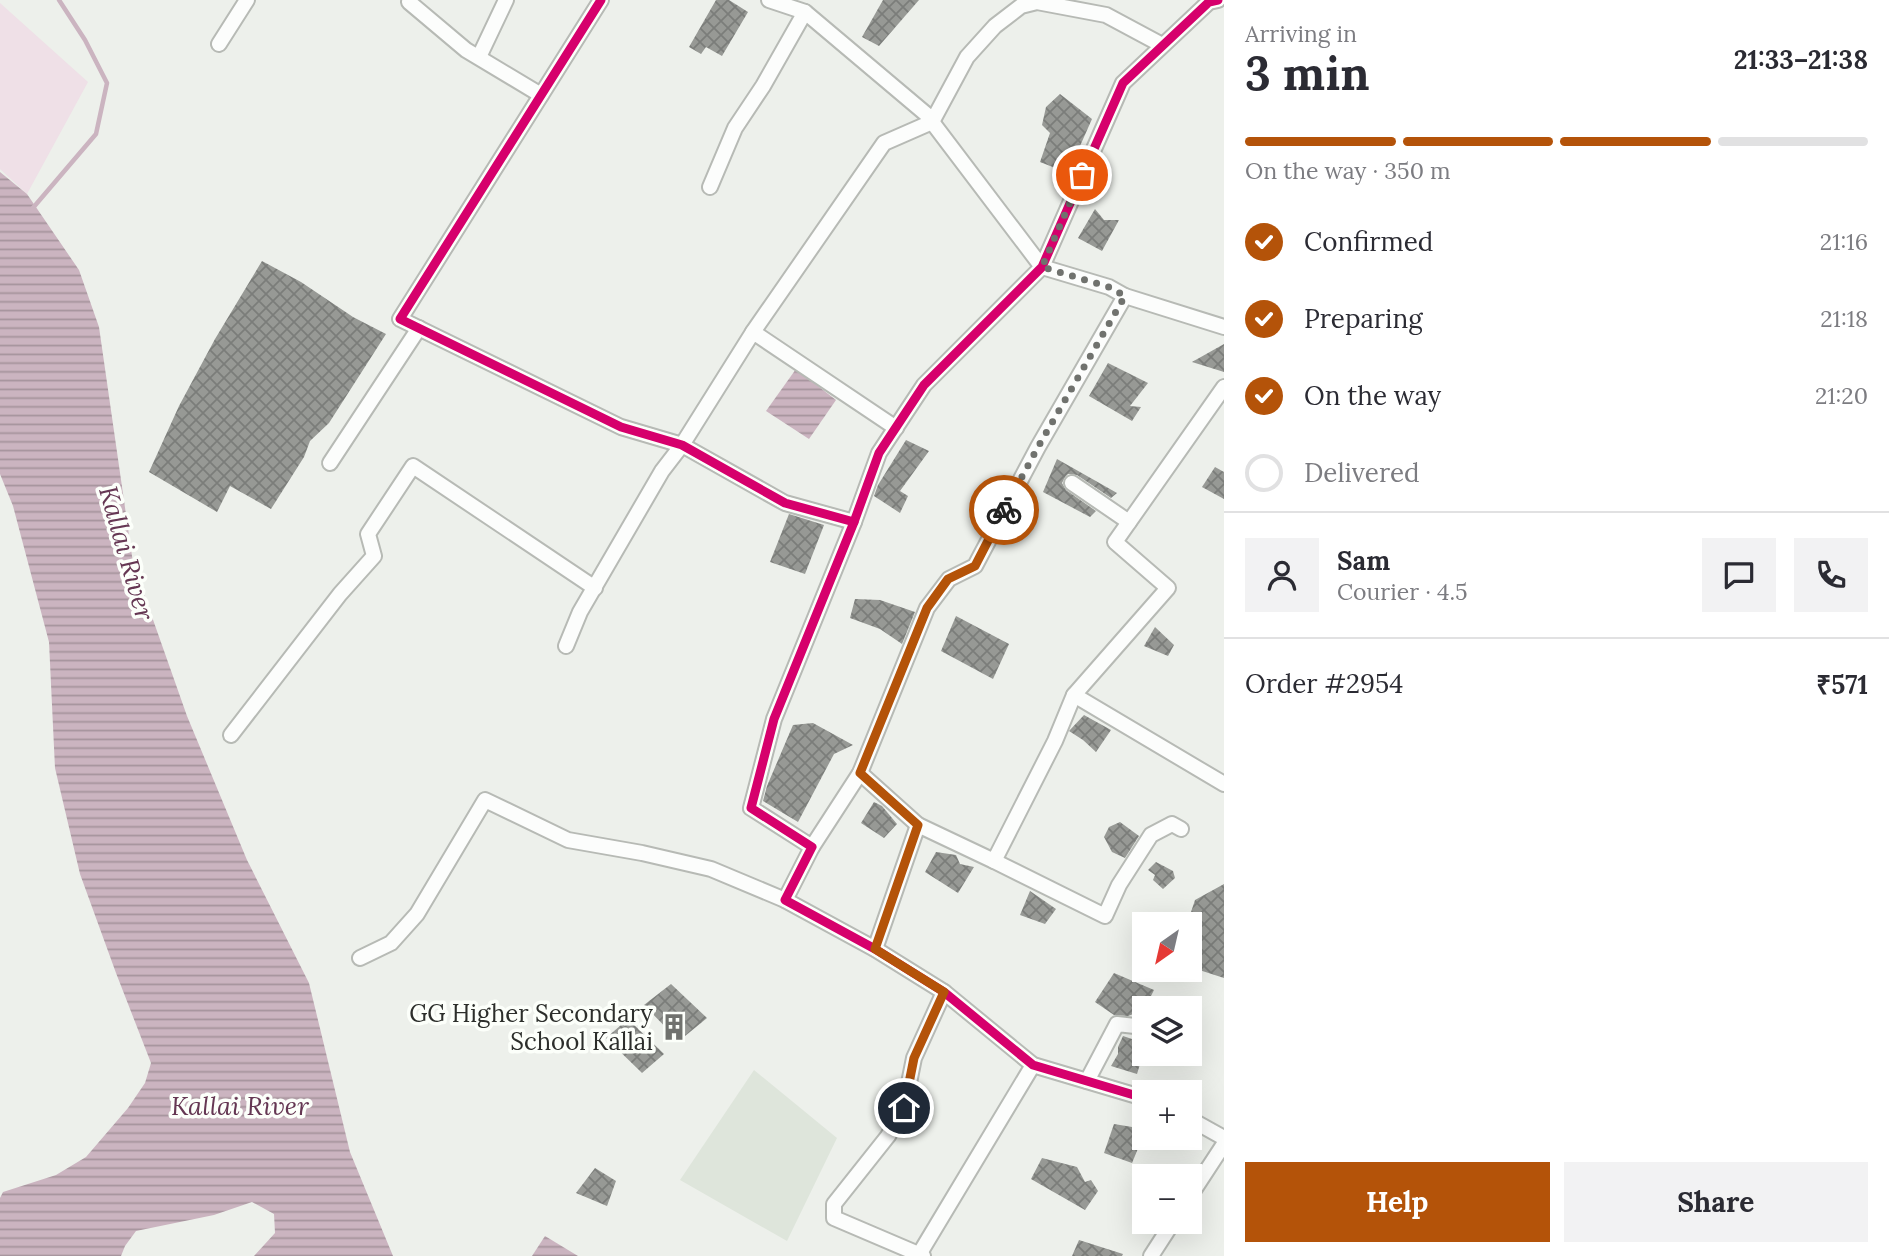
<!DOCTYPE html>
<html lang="en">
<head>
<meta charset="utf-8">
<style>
  body { margin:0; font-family:Lora,serif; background:#f2f2f3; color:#2b2b33; height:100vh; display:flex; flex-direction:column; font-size:26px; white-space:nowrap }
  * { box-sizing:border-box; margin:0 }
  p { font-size:23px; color:#7c7c81 }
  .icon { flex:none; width:38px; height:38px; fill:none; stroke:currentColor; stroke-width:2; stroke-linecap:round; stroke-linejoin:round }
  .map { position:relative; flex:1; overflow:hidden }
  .details { display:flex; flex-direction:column; background:#fff; width:665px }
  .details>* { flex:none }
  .needle { width:46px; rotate:214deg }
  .buttons { position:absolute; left:1132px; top:912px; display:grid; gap:14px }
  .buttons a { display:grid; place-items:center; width:70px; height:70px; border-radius:0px; background:#fff; box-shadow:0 7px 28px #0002; font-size:35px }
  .pin { position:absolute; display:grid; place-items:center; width:60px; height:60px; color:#fff; margin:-30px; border:4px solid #fff; border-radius:50%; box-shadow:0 2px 7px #0007 }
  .courier { position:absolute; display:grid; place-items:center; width:70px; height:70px; margin:-35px; border:5px solid #b45309; border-radius:50%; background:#fff; color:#222; box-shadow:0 2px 9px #0007 }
  .summary em { font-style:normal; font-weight:800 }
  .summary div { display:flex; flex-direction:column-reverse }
  .summary { display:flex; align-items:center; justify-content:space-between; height:119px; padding:0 21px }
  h1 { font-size:46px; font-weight:800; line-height:52px }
  .bar { display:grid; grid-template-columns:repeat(4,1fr); gap:10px 7px; align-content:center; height:84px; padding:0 21px }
  .bar i { height:9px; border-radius:5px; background:#e1e1e2 }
  .bar .active { background:#b45309 }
  .bar p { grid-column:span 4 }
  .line { display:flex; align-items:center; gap:18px; padding:0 21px; border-top:2px solid #e1e1e2 }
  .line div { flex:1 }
  .round { display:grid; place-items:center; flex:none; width:74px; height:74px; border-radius:0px; background:#f2f2f3 }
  ol { padding:0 21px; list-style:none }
  li { display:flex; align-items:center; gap:21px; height:77px }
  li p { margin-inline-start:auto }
  li .icon { padding:7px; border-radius:50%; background:#b45309; color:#fff; stroke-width:4 }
  li:last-child { color:#7c7c81 }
  li i { width:38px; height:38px; border:4px solid #e1e1e2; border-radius:50% }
  .primary-button { display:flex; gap:14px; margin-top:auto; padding:14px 21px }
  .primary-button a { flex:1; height:80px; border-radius:0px; background:#b45309; color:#fff; font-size:28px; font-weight:800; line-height:80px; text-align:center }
  .primary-button a+a { background:#f2f2f3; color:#2b2b33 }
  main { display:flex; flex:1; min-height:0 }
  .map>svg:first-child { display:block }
  .built { fill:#dee5db }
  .green { fill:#efe0e7 }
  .water { fill:url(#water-rules) }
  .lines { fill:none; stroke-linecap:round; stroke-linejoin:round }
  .stream { stroke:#cbb4c0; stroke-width:4.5 }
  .building { fill:url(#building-cross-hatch) }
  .minor-casing { stroke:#b7bab5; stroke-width:18 }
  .minor { stroke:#fcfdfc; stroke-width:14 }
  .cycleway-casing { stroke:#fcfffa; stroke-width:13 }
  .cycleway { stroke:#d6006c; stroke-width:9 }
  .done { stroke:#70726e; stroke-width:7; stroke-dasharray:0 12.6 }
  .route { stroke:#b45309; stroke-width:9 }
  .labels { text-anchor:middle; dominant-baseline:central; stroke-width:7; stroke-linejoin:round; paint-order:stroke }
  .poi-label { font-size:24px; fill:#2c2e2b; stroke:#fcfffa; text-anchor:end }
  .water-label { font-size:26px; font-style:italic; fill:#653753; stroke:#fcfffa }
</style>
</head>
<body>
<main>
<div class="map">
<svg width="1224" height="1256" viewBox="0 0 1224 1256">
  <defs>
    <pattern id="water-rules" width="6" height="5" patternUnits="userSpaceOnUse" patternTransform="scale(1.75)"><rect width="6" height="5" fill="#cbb4c0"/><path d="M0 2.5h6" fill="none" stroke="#a5939c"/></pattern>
    <pattern id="building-cross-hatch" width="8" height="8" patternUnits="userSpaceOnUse" patternTransform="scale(1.75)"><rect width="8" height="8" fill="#979995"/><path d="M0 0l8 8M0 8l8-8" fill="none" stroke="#7b7d7a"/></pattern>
  </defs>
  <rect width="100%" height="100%" fill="#edf0eb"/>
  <path class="built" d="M754,1070L837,1138L787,1241L680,1180Z"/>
  <path class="green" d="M0,3L88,82L27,194L0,169Z"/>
  <g class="water">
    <path d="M0,172L27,194L79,270L99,327L133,563L187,716L247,860L309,983L350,1152L393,1256H254L275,1233L274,1214L252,1202L214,1215L136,1231L125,1246L121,1256H0V1198L3,1192L56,1175L86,1157L128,1108L145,1083L151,1063L116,973L80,874L55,768L49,642L13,506L0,474Z"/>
    <path d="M796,369L836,400L809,439L766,411Z"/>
    <path d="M545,1236L578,1256H532Z"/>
  </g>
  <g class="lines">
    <path class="stream" d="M32,209L96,134L107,83L85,40L59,0"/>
  </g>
  <g class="building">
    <path d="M716,0H729L748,12L722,56L706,47L701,54L689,47Z"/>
    <path d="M883,0H919L879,46L862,37Z"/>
    <path d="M1060,94L1092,119L1068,173L1040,162L1050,133L1042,125L1046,107Z"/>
    <path d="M1095,209L1104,220H1119L1102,251L1078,238Z"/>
    <path d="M262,261L301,282L353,317L386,334L329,423L310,441L304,457L271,509L230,486L217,512L149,472L179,406L215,339Z"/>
    <path d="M1224,344V372L1192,362Z"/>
    <path d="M1108,363L1148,383L1130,406L1141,407L1132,421L1089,396Z"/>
    <path d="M906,440L929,451L900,491L908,496L900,513L874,496L878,485Z"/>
    <path d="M1057,459L1117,493L1111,498L1077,475L1068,474L1065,477L1062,483L1066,490L1096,511L1090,517L1043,492Z"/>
    <path d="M1215,467L1224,472V499L1202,487Z"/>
    <path d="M789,514L824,525L805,574L770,562Z"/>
    <path d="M855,599L880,600L915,612L902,644L880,629L850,618Z"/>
    <path d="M956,616L1009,644L993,679L941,651Z"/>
    <path d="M1155,627L1174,645L1168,656L1144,646Z"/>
    <path d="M1084,715L1111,730L1096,752L1083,740L1069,731Z"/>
    <path d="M813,723L853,745L834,754L798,822L763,801L767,786L793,725Z"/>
    <path d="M874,802L882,806L897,824L884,838L861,823Z"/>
    <path d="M1120,822L1139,836L1125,858L1112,852L1104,837L1109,827Z"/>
    <path d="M936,852L956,855L960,864L974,867L958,893L925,872Z"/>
    <path d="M1156,862L1173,871L1175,878L1163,889L1153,880L1155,875L1148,870Z"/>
    <path d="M1224,884V978L1190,967V924H1187L1195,900Z"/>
    <path d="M1030,891L1056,909L1045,924L1020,915Z"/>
    <path d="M1114,973L1154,990L1144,1010L1128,1016L1114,1015L1095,1002Z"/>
    <path d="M671,984L707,1018L679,1041L644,1005Z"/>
    <path d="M628,1019L664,1054L642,1073L606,1038Z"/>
    <path d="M1123,1036L1135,1040L1144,1051L1137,1074L1111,1066L1118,1054V1047Z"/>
    <path d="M1114,1124L1144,1129V1134L1132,1163L1104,1153Z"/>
    <path d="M1042,1158L1077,1167L1085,1182L1091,1180L1098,1191L1085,1210L1031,1179Z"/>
    <path d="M595,1168L616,1181L607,1206L576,1193Z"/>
    <path d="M1079,1240L1123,1254L1122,1256H1072Z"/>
  </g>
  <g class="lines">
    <defs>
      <g id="minor">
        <path d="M601,0L400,319L621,427L682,445L785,503L854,522"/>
        <path d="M769,0L805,12L926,114L1042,267L1109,287L1125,296"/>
        <path d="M409,2L466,50L541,95"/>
        <path d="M219,44L247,0"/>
        <path d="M479,57L506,0"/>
        <path d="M710,187L735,128L763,86L805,12"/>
        <path d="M753,332L884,143L932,122L967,57L995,26L1021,6L1037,2L1106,15L1162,45"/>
        <path d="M330,463L419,328"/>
        <path d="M1072,483L1129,522"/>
        <path d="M566,646L580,612L662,471L682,445L753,332L896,428"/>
        <path d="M1074,695L1224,784"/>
        <path d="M231,735L340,594L374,556L368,534L413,466L595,588"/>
        <path d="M860,773L918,825"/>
        <path d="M812,847L860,773L927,608L949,579L975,566L1038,447L1125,296L1224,327"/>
        <path d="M994,861L1105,916L1119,885L1151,835L1172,824L1181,829"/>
        <path d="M875,949L918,825L994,861L1055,741L1074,695L1168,588L1115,542L1224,387"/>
        <path d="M360,958L391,943L417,914L485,800L568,840L642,853L711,869L785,900"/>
        <path d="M1160,1008L1164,1005"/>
        <path d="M1087,1081L1117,1024L1135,1026L1144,1019"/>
        <path d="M1144,1098L1033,1065L944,992L875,949L785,900L812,847L751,808L774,719L854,522L879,453L924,385L1042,267L1123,83L1209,2L1218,0"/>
        <path d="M1190,1119L1224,1138"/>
        <path d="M1190,1196L1224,1144"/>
        <path d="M920,1253L1033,1065"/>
        <path d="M923,1256L834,1218V1204L888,1136L904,1108L914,1058L944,992"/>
        <path d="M1151,1256L1173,1222"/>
      </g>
    </defs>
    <use href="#minor" class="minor-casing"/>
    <use href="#minor" class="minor"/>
    <defs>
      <g id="cycleway">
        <path d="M601,0L400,319L621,427L682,445L785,503L854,522"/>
        <path d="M1144,1098L1033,1065L944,992L875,949L785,900L812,847L751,808L774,719L854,522L879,453L924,385L1042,267L1123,83L1209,2L1218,0"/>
      </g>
    </defs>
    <use href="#cycleway" class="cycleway-casing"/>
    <use href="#cycleway" class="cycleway"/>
  </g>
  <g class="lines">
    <path class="done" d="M1004,510L1038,447L1125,296L1109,287L1042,267L1082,175"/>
    <path class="route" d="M904,1108L914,1058L944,992L875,949L918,825L860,773L927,608L948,579L975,566L1004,510"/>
  </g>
  <defs>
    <symbol id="building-bare" viewBox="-9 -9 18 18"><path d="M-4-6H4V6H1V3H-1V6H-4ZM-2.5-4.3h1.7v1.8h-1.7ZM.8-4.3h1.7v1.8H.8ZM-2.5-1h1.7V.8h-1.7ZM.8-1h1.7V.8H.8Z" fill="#70726e" stroke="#fcfffa" stroke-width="2.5" paint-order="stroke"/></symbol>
  </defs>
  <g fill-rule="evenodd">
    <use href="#building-bare" x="655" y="1008" width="38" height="38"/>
  </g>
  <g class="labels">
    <g class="poi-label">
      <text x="653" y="1013">GG Higher Secondary<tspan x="653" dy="28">School Kallai</tspan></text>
    </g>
    <g class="water-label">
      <text transform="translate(127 553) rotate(74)">Kallai River</text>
      <text x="240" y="1105">Kallai River</text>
    </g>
  </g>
</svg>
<div class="buttons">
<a><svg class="needle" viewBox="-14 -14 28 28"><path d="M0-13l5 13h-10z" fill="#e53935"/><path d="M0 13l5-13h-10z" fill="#7c7c81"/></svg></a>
<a><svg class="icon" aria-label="layers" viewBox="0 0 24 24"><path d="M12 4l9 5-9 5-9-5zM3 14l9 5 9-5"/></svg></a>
<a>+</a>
<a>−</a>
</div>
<div class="pin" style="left:1082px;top:175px;background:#ea580c"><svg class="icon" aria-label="bag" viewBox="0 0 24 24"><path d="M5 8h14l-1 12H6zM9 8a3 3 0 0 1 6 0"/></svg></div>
<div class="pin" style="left:904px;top:1108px;background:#1f2937"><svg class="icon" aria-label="home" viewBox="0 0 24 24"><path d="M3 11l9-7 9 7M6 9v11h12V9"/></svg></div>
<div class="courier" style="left:1004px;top:510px"><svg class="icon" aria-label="bike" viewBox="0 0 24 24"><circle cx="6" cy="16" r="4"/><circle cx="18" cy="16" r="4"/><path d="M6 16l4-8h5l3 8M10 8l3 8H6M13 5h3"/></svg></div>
</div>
<section class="details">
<div class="summary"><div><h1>3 min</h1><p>Arriving in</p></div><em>21:33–21:38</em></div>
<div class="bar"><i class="active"></i><i class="active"></i><i class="active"></i><i></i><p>On the way · 350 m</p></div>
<ol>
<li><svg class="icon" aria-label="check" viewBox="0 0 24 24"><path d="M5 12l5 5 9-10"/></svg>Confirmed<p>21:16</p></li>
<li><svg class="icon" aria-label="check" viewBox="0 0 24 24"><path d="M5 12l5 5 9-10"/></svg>Preparing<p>21:18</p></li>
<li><svg class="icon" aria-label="check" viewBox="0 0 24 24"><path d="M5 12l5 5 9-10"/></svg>On the way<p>21:20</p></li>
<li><i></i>Delivered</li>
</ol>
<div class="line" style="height:126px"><a class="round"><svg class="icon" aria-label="person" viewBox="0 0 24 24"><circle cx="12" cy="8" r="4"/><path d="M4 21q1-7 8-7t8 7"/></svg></a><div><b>Sam</b><p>Courier · 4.5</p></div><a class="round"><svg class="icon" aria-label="chat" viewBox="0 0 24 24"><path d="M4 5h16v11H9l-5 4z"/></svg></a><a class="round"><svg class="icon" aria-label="phone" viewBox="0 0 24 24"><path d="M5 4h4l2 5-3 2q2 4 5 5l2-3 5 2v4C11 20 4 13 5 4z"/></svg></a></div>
<div class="line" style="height:91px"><div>Order #2954</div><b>₹571</b></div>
<div class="primary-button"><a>Help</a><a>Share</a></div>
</section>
</main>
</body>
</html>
